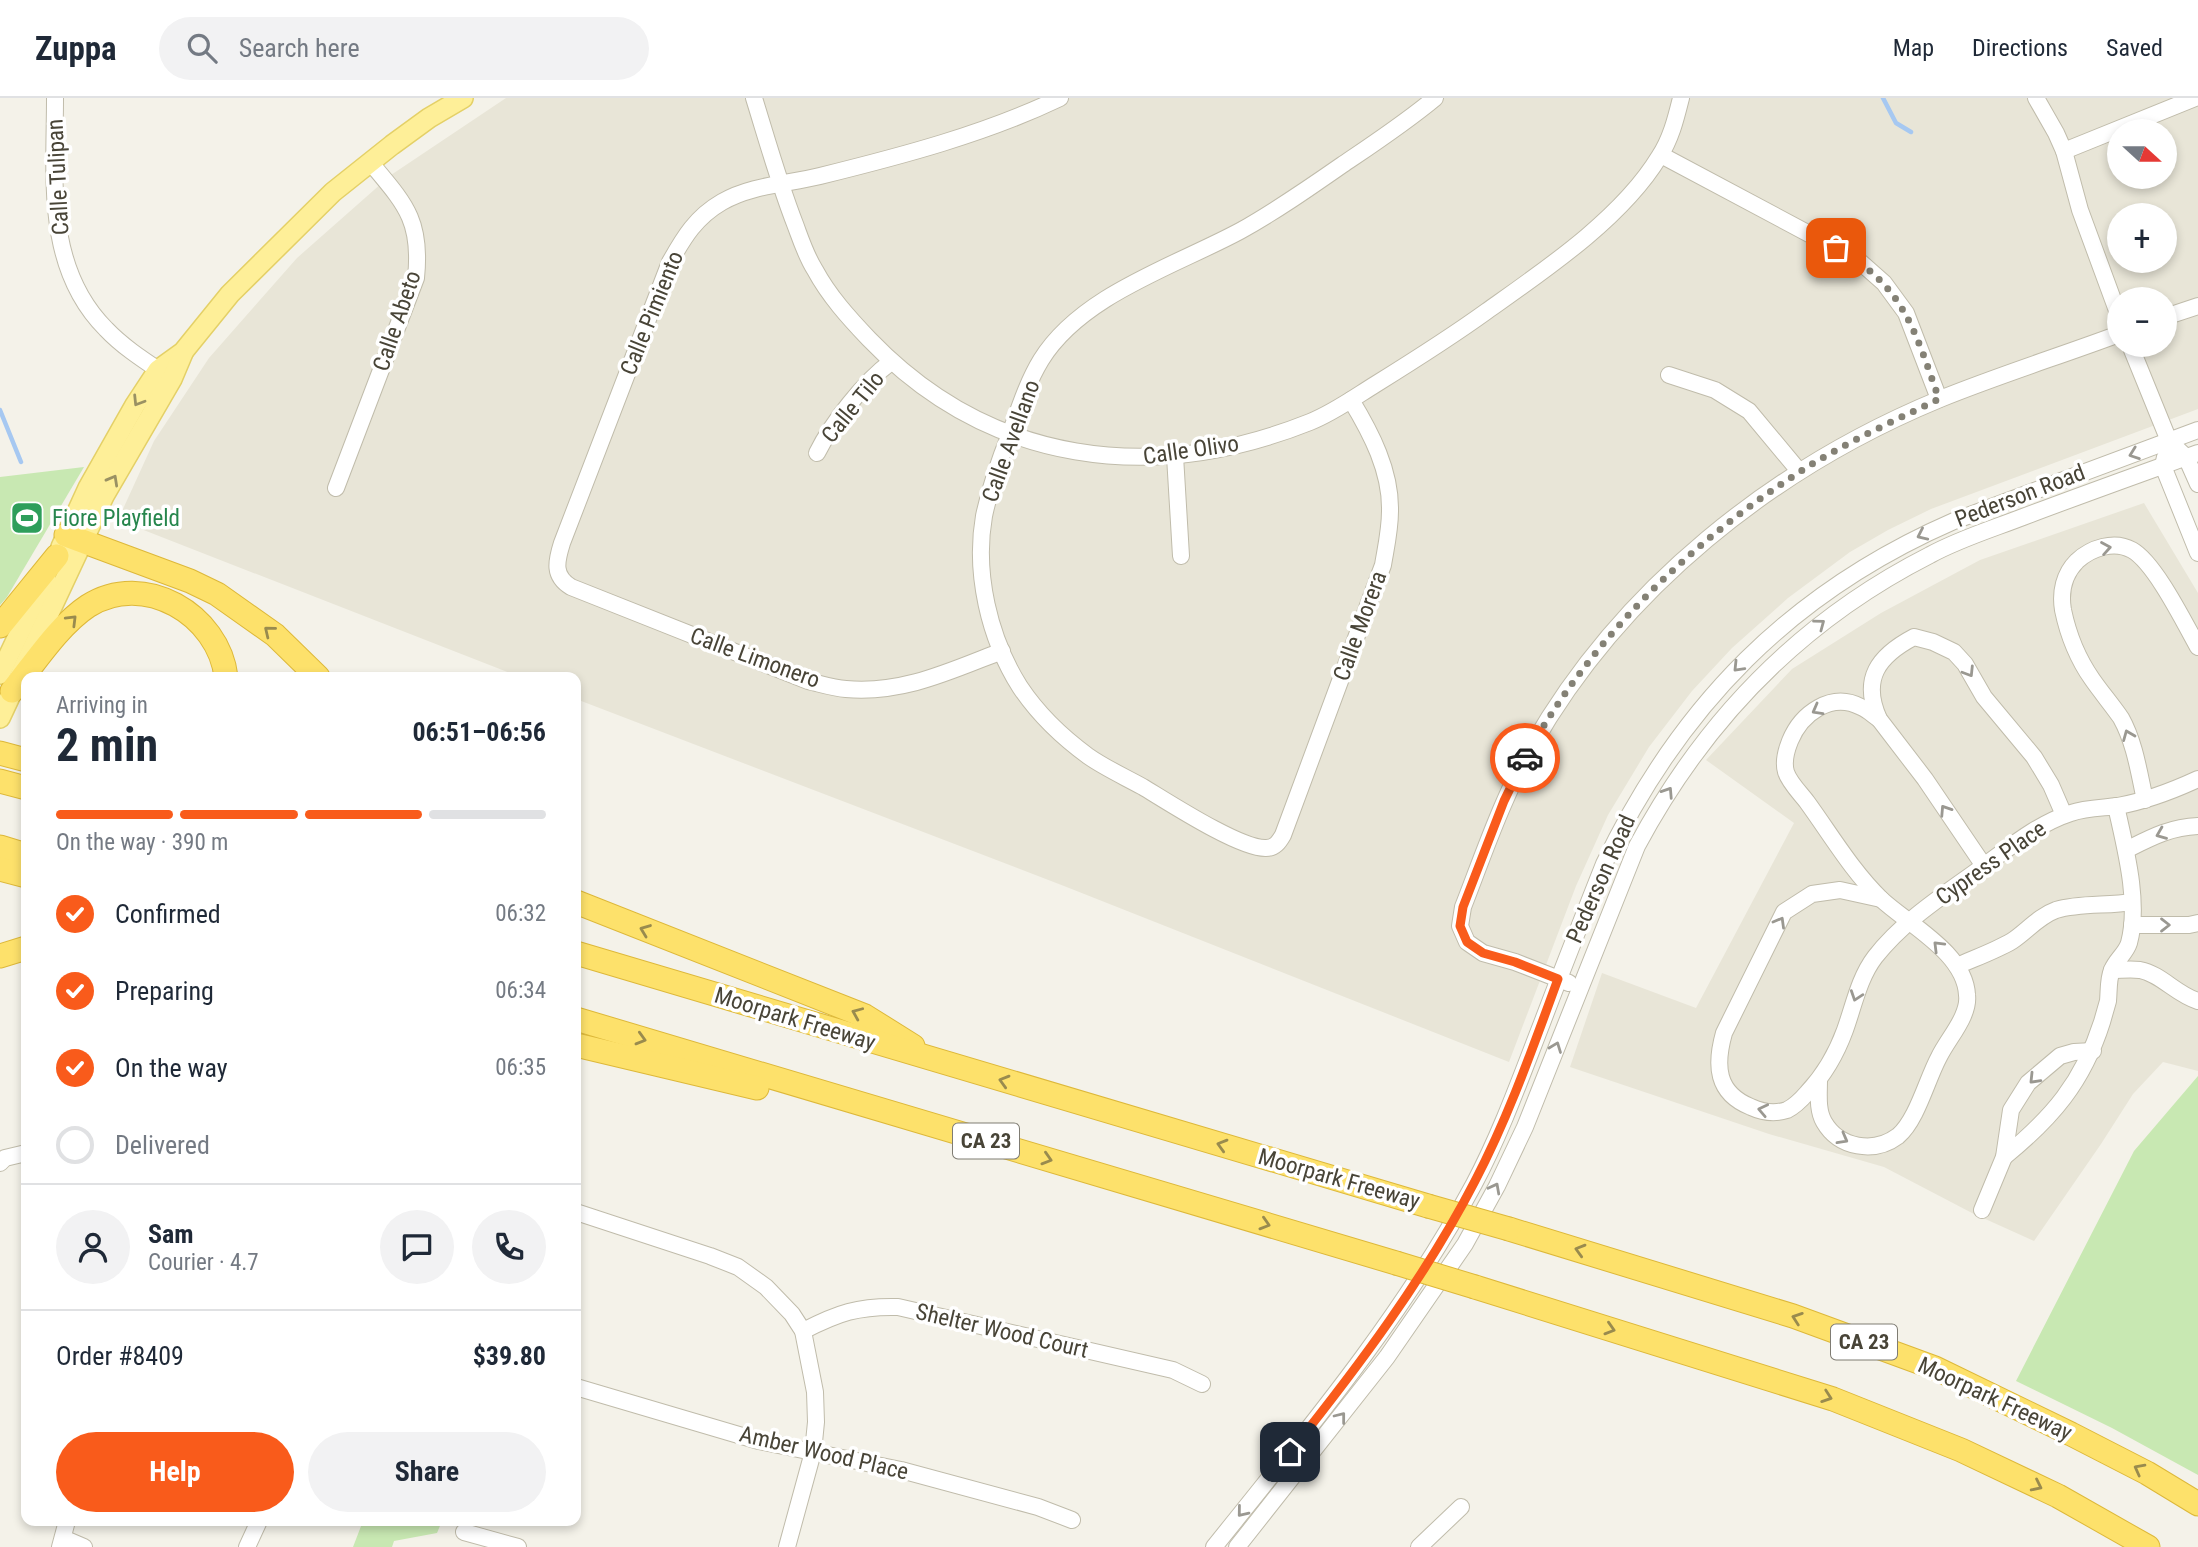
<!DOCTYPE html>
<html lang="en">
<head>
<meta charset="utf-8">
<style>
  body { margin:0; font-family:"Roboto Condensed",sans-serif; background:#f2f2f3; color:#1f2937; height:100vh; display:flex; flex-direction:column; font-size:26px; white-space:nowrap }
  * { box-sizing:border-box; margin:0 }
  p { font-size:23px; color:#747a83 }
  .icon { flex:none; width:38px; height:38px; fill:none; stroke:currentColor; stroke-width:2; stroke-linecap:round; stroke-linejoin:round }
  .map { position:relative; flex:1; overflow:hidden }
  .drawer { position:absolute; left:21px; top:574px; width:560px; height:854px; display:flex; flex-direction:column; background:#fff; border-radius:14px; box-shadow:0 4px 10px #0003 }
  .drawer>* { flex:none }
  .needle { width:46px; rotate:111deg }
  .fabs { position:absolute; left:2107px; top:21px; display:grid; gap:14px }
  .fabs a { display:grid; place-items:center; width:70px; height:70px; border-radius:50%; background:#fff; box-shadow:0 4px 10px #0003; font-size:35px }
  .pin { position:absolute; display:grid; place-items:center; width:60px; height:60px; color:#fff; margin:-30px; border-radius:14px; box-shadow:0 4px 10px #0006 }
  .courier { position:absolute; display:grid; place-items:center; width:70px; height:70px; margin:-35px; border:5px solid #f95b1b; border-radius:50%; background:#fff; color:#222; box-shadow:0 2px 9px #0007 }
  .head em { font-style:normal; font-weight:700 }
  .head div { display:flex; flex-direction:column-reverse }
  .head { display:flex; align-items:center; justify-content:space-between; height:119px; padding:0 35px }
  h1 { font-size:46px; font-weight:700; line-height:52px }
  .bar { display:grid; grid-template-columns:repeat(4,1fr); gap:10px 7px; align-content:center; height:84px; padding:0 35px }
  .bar i { height:9px; border-radius:5px; background:#e0e1e3 }
  .bar .selected { background:#f95b1b }
  .bar p { grid-column:span 4 }
  .line { display:flex; align-items:center; gap:18px; padding:0 35px; border-top:2px solid #e0e1e3 }
  .line div { flex:1 }
  .round { display:grid; place-items:center; flex:none; width:74px; height:74px; border-radius:37px; background:#f2f2f3 }
  ol { padding:0 35px; list-style:none }
  li { display:flex; align-items:center; gap:21px; height:77px }
  li p { margin-inline-start:auto }
  li .icon { padding:7px; border-radius:50%; background:#f95b1b; color:#fff; stroke-width:4 }
  li:last-child { color:#747a83 }
  li i { width:38px; height:38px; border:4px solid #e0e1e3; border-radius:50% }
  .button { display:flex; gap:14px; margin-top:auto; padding:14px 35px }
  .button a { flex:1; height:80px; border-radius:42px; background:#f95b1b; color:#fff; font-size:28px; font-weight:700; line-height:80px; text-align:center }
  .button a+a { background:#f2f2f3; color:#1f2937 }
  header { display:flex; align-items:center; gap:42px; box-sizing:border-box; height:98px; padding:0 35px; background:#fff; border-bottom:2px solid #e0e1e3 }
  header strong { font-size:33px }
  nav { display:flex; gap:38px; margin-inline-start:auto; font-size:24px }
  .search { width:490px; height:63px; background:#f2f2f3; display:flex; align-items:center; gap:18px; box-sizing:border-box; padding:0 24px; border-radius:38px; color:#747a83; font-size:26px }
  .map>svg:first-child { display:block }
  .residential { fill:#e8e5d7; fill-rule:evenodd }
  .green { fill:#c8e8b2 }
  .lines { fill:none; stroke-linecap:round; stroke-linejoin:round }
  .stream { stroke:#a6c8f1; stroke-width:4.5 }
  .minor-casing { stroke:#c0bcab; stroke-width:18 }
  .major-casing { stroke:#e4d067; stroke-width:22 }
  .highway-casing { stroke:#ddb83a; stroke-width:25 }
  .minor { stroke:#fff; stroke-width:16 }
  .major { stroke:#feef98; stroke-width:19 }
  .highway { stroke:#fde16b; stroke-width:23 }
  .highway-bridge-casing { stroke:#ddb83a; stroke-width:25; stroke-linecap:butt }
  .highway-bridge { stroke:#fde16b; stroke-width:23 }
  .oneway { stroke:#9a9163 }
  .oneway2 { stroke:#9a9891 }
  .oneway3 { stroke:#998b4e }
  .done { stroke:#848175; stroke-width:7; stroke-dasharray:0 12.6 }
  .route { stroke:#f95b1b; stroke-width:9 }
  .labels { text-anchor:middle; dominant-baseline:central; stroke-width:7; stroke-linejoin:round; paint-order:stroke }
  .shield { fill:#fff; stroke:#7f7c73; stroke-width:2 }
  .shield-label { font-size:21px; font-weight:bold; fill:#484437 }
  .street-label { font-size:23px; fill:#484437; stroke:#fff }
  .leisure-label { font-size:23px; fill:#27864d; stroke:#fff; text-anchor:start }
</style>
</head>
<body>
<header>
<strong>Zuppa</strong>
<div class="search"><svg class="icon" aria-label="search" viewBox="0 0 24 24"><circle cx="10" cy="10" r="6"/><path d="M15 15l6 6"/></svg>Search here</div>
<nav><a>Map</a><a>Directions</a><a>Saved</a></nav>
</header>
<div class="map">
<svg width="2198" height="1449" viewBox="0 0 2198 1449">
  <rect width="100%" height="100%" fill="#f4f2e9"/>
  <g class="residential">
    <path d="M506,0H2198V311L1931,411L1888,432L1850,454L1788,500L1732,550L1692,593L1649,649L1608,717L1576,788L1509,964L1064,788L576,601V579H520L118,422L154,343L209,260L297,160L391,77ZM2119,33H2165V79H2119ZM2119,117H2165V163H2119ZM2119,201H2165V247H2119Z"/>
    <path d="M2144,405L2198,495V973L2163,964L2133,996L2101,1046L2034,1143L1972,1115L1884,1069L1769,1036L1570,969L1602,875L1696,910L1794,725L1706,662L1792,571L1881,515L1980,462Z"/>
  </g>
  <g class="green">
    <path d="M84,369L7,499L0,507V379Z"/>
    <path d="M2198,978V1377L2112,1330L2016,1283L2134,1053Z"/>
    <path d="M363,1423H442L437,1435L394,1443L392,1449H353Z"/>
  </g>
  <g class="lines">
    <g class="stream">
      <path d="M1883,0L1896,25L1911,34"/>
      <path d="M0,312L21,364"/>
    </g>
    <defs>
      <g id="minor">
        <path d="M55,0C55,79 44,169 106,231C123,249 145,263 166,277"/>
        <path d="M754,0C767,42 779,85 795,126C801,142 806,158 815,172C829,198 849,220 869,241C990,367 1152,387 1310,324C1333,315 1355,299 1376,286C1413,263 1451,239 1487,213C1545,172 1622,120 1659,59C1671,41 1676,20 1681,0"/>
        <path d="M2036,0L2056,35L2064,53L2080,112L2119,218"/>
        <path d="M2064,53L2195,0"/>
        <path d="M1661,57L1858,162L1884,185L1906,215L1939,301"/>
        <path d="M2165,219L2198,208"/>
        <path d="M2130,247L2169,343L2186,359L2198,386"/>
        <path d="M1669,277L1715,292L1749,313L1799,373"/>
        <path d="M1351,302C1371,335 1391,373 1390,413C1390,432 1386,449 1383,467L1283,737C1279,744 1275,750 1266,750C1240,751 1168,704 1143,689C1125,679 1105,670 1088,658C1062,639 1038,616 1020,589C989,540 974,475 984,418C990,390 999,363 1010,336C1019,311 1027,285 1041,262C1081,197 1175,168 1240,133C1276,113 1309,90 1342,67C1373,46 1405,25 1435,0"/>
        <path d="M817,355C832,325 864,284 891,264"/>
        <path d="M1175,358L1181,458"/>
        <path d="M2165,359L2163,368L2198,455"/>
        <path d="M336,390L416,180C422,122 405,106 370,64"/>
        <path d="M1002,553C950,573 903,596 846,591C833,590 821,586 808,583L571,489C553,478 556,464 562,445L670,164C684,139 696,119 722,104C751,87 788,86 820,78C901,58 985,36 1060,0"/>
        <path d="M2145,702C2139,675 2135,645 2121,620C2112,607 2101,594 2092,581C2078,561 2068,536 2063,512C2060,494 2064,476 2077,463C2091,450 2114,442 2132,452C2155,465 2184,524 2198,549"/>
        <path d="M2126,752C2150,740 2170,729 2198,728"/>
        <path d="M1984,768L1925,681L1879,621C1861,581 1878,558 1914,539L1933,544L1954,554L1965,566L1984,599L2034,659L2051,687L2064,717"/>
        <path d="M1881,801L1840,792L1812,796L1784,814L1724,935C1715,967 1716,995 1751,1009C1762,1014 1775,1016 1787,1012C1795,1008 1801,1002 1807,995C1823,978 1837,954 1845,932C1854,907 1859,880 1875,859C1904,822 1944,797 1981,770C2009,750 2037,726 2071,715C2085,710 2102,710 2118,708C2146,703 2172,693 2198,681"/>
        <path d="M2132,827H2189L2198,825"/>
        <path d="M1957,868C1975,860 1995,853 2012,843C2027,833 2039,818 2056,812C2079,805 2108,808 2132,804"/>
        <path d="M2112,872C2121,872 2131,871 2140,872C2161,876 2177,897 2198,903"/>
        <path d="M1569,885L1515,864L1483,855L1467,844L1460,828L1463,809C1484,755 1503,699 1532,648C1622,490 1773,370 1940,301C1999,277 2060,258 2119,236"/>
        <path d="M1819,982C1819,996 1817,1012 1824,1024C1839,1050 1874,1056 1898,1038C1917,1022 1927,981 1939,959C1946,945 1957,932 1963,918C1966,911 1968,904 1967,897C1965,855 1909,827 1881,801C1852,773 1831,737 1807,704C1801,696 1789,684 1786,674C1783,664 1786,653 1790,643C1801,616 1831,593 1861,609C1868,612 1873,617 1879,621"/>
        <path d="M2004,1059C2052,1020 2083,984 2102,924C2104,917 2106,910 2108,903C2109,893 2108,881 2112,872C2116,862 2126,855 2129,845C2140,804 2125,749 2116,708"/>
        <path d="M0,1065L5,1060L26,1055"/>
        <path d="M1982,1112L2004,1059L2011,1012L2028,985L2060,958L2074,954L2093,953"/>
        <path d="M576,1114L710,1158L738,1169L766,1189L792,1216L803,1233L815,1294L816,1324L813,1354L787,1449"/>
        <path d="M803,1233C838,1215 858,1208 898,1209L1173,1272L1202,1286"/>
        <path d="M576,1289L759,1343L901,1372L1038,1409L1072,1422"/>
        <path d="M464,1434L518,1449"/>
        <path d="M63,1440L84,1449"/>
        <path d="M60,1449L67,1423"/>
        <path d="M247,1449L259,1423"/>
        <path d="M1214,1449C1307,1333 1403,1218 1474,1086C1501,1035 1521,979 1542,925C1562,872 1583,819 1604,766C1680,607 1791,494 1954,423L2198,332"/>
        <path d="M1237,1449L1387,1259L1465,1146L1497,1088L1525,1029L1637,748C1705,621 1800,523 1930,457C1959,441 1992,431 2023,419C2081,397 2140,376 2198,355"/>
        <path d="M1419,1449L1461,1409"/>
      </g>
      <g id="major">
        <path d="M61,449L88,390L135,307L158,272L183,254L230,196L333,94L392,47L429,20L463,0"/>
        <path d="M0,576L46,479"/>
        <path d="M0,620L104,398L172,281L183,255"/>
      </g>
      <g id="highway">
        <path d="M66,437L190,483L217,496L275,537L318,579"/>
        <path d="M0,528L57,458"/>
        <path d="M12,593C34,566 59,527 88,508C144,472 219,517 226,579"/>
        <path d="M0,655L26,662"/>
        <path d="M0,683L26,690"/>
        <path d="M0,749L26,757"/>
        <path d="M0,771L26,778"/>
        <path d="M576,804L865,918L913,948"/>
        <path d="M576,855L1428,1108"/>
        <path d="M0,858L26,850"/>
        <path d="M576,921L1396,1165"/>
        <path d="M576,947L757,990"/>
        <path d="M1509,1131L1793,1218L1935,1270L2071,1336L2147,1375L2198,1406"/>
        <path d="M1475,1189L1833,1301L1961,1352L2058,1398L2148,1449"/>
      </g>
    </defs>
    <use href="#minor" class="minor-casing"/>
    <use href="#major" class="major-casing"/>
    <use href="#highway" class="highway-casing"/>
    <use href="#minor" class="minor"/>
    <use href="#major" class="major"/>
    <use href="#highway" class="highway"/>
    <defs>
      <g id="highway-bridge">
        <path d="M1428,1108L1509,1131"/>
        <path d="M1396,1165L1475,1189"/>
      </g>
    </defs>
    <use href="#highway-bridge" class="highway-bridge-casing"/>
    <use href="#highway-bridge" class="highway-bridge"/>
  </g>
  <defs><path id="oneway-chevron" d="M-2-3.5L2.5 0L-2 3.5" fill="none" stroke-width="1.6" stroke-linecap="round" stroke-linejoin="round" transform="scale(1.75)"/></defs>
  <g class="oneway">
    <use href="#oneway-chevron" transform="translate(138 303) rotate(122)"/>
    <use href="#oneway-chevron" transform="translate(113 382) rotate(-61)"/>
  </g>
  <g class="oneway2">
    <use href="#oneway-chevron" transform="translate(2134 356) rotate(160)"/>
    <use href="#oneway-chevron" transform="translate(1922 437) rotate(155)"/>
    <use href="#oneway-chevron" transform="translate(2106 450) rotate(-10)"/>
    <use href="#oneway-chevron" transform="translate(1820 526) rotate(-37)"/>
    <use href="#oneway-chevron" transform="translate(1738 569) rotate(134)"/>
    <use href="#oneway-chevron" transform="translate(1969 574) rotate(58)"/>
    <use href="#oneway-chevron" transform="translate(1817 612) rotate(151)"/>
    <use href="#oneway-chevron" transform="translate(2128 637) rotate(-112)"/>
    <use href="#oneway-chevron" transform="translate(1668 694) rotate(-57)"/>
    <use href="#oneway-chevron" transform="translate(1945 712) rotate(-123)"/>
    <use href="#oneway-chevron" transform="translate(2161 736) rotate(158)"/>
    <use href="#oneway-chevron" transform="translate(1780 824) rotate(-60)"/>
    <use href="#oneway-chevron" transform="translate(2165 827)"/>
    <use href="#oneway-chevron" transform="translate(1938 848) rotate(-135)"/>
    <use href="#oneway-chevron" transform="translate(1856 898) rotate(109)"/>
    <use href="#oneway-chevron" transform="translate(1556 949) rotate(-69)"/>
    <use href="#oneway-chevron" transform="translate(2034 981) rotate(134)"/>
    <use href="#oneway-chevron" transform="translate(1763 1012) rotate(-168)"/>
    <use href="#oneway-chevron" transform="translate(1843 1041) rotate(29)"/>
    <use href="#oneway-chevron" transform="translate(1495 1090) rotate(-62)"/>
    <use href="#oneway-chevron" transform="translate(1341 1319) rotate(-52)"/>
    <use href="#oneway-chevron" transform="translate(1242 1414) rotate(129)"/>
  </g>
  <g class="oneway3">
    <use href="#oneway-chevron" transform="translate(72 522) rotate(-45)"/>
    <use href="#oneway-chevron" transform="translate(269 533) rotate(-141)"/>
    <use href="#oneway-chevron" transform="translate(645 832) rotate(-159)"/>
    <use href="#oneway-chevron" transform="translate(857 915) rotate(-157)"/>
    <use href="#oneway-chevron" transform="translate(641 941) rotate(16)"/>
    <use href="#oneway-chevron" transform="translate(1004 983) rotate(-164)"/>
    <use href="#oneway-chevron" transform="translate(1222 1047) rotate(-164)"/>
    <use href="#oneway-chevron" transform="translate(1047 1061) rotate(17)"/>
    <use href="#oneway-chevron" transform="translate(1265 1126) rotate(17)"/>
    <use href="#oneway-chevron" transform="translate(1580 1152) rotate(-164)"/>
    <use href="#oneway-chevron" transform="translate(1797 1220) rotate(-161)"/>
    <use href="#oneway-chevron" transform="translate(1610 1231) rotate(17)"/>
    <use href="#oneway-chevron" transform="translate(1827 1299) rotate(19)"/>
    <use href="#oneway-chevron" transform="translate(2139 1371) rotate(-152)"/>
    <use href="#oneway-chevron" transform="translate(2037 1388) rotate(26)"/>
  </g>
  <g class="lines">
    <path class="done" d="M1525,660C1589,543 1687,447 1798,375C1842,346 1892,324 1939,301C1915,233 1904,187 1836,150"/>
    <path class="route" d="M1290,1354C1358,1269 1425,1180 1475,1083C1509,1018 1533,949 1558,881L1515,864L1483,855L1467,844L1460,828L1463,809L1504,703L1525,660"/>
  </g>
  <defs>
    <symbol id="stadium-square" viewBox="-11 -11 22 22"><rect x="-9" y="-9" width="18" height="18" rx="4" fill="#2e9e5b" stroke="#fff"/><path d="M0-5a6.5 5 0 1 0 0 10a6.5 5 0 1 0 0-10ZM-3.5-1.8h7v3.6h-7Z" fill="#fff"/></symbol>
  </defs>
  <g fill-rule="evenodd">
    <use href="#stadium-square" x="8" y="401" width="38" height="38"/>
  </g>
  <g class="labels">
    <g class="shield">
      <rect x="953" y="1025.5" width="66" height="35" rx="5"/>
      <rect x="1831" y="1226.5" width="66" height="35" rx="5"/>
    </g>
    <g class="shield-label">
      <text x="986" y="1043">CA 23</text>
      <text x="1864" y="1244">CA 23</text>
    </g>
    <g class="street-label">
      <text transform="translate(58 79) rotate(-93)">Calle Tulipan</text>
      <text transform="translate(652 215) rotate(-68)">Calle Pimiento</text>
      <text transform="translate(397 223) rotate(-71)">Calle Abeto</text>
      <text transform="translate(853 309) rotate(-51)">Calle Tilo</text>
      <text transform="translate(1011 343) rotate(-70)">Calle Avellano</text>
      <text transform="translate(1191 352) rotate(-8)">Calle Olivo</text>
      <text transform="translate(2020 398) rotate(-21)">Pederson Road</text>
      <text transform="translate(1360 528) rotate(-70)">Calle Morera</text>
      <text transform="translate(755 560) rotate(20)">Calle Limonero</text>
      <text transform="translate(1991 765) rotate(-35)">Cypress Place</text>
      <text transform="translate(1601 781) rotate(-66)">Pederson Road</text>
      <text transform="translate(795 921) rotate(17)">Moorpark Freeway</text>
      <text transform="translate(1339 1081) rotate(16)">Moorpark Freeway</text>
      <text transform="translate(1002 1233) rotate(13)">Shelter Wood Court</text>
      <text transform="translate(1995 1301) rotate(25)">Moorpark Freeway</text>
      <text transform="translate(824 1355) rotate(13)">Amber Wood Place</text>
    </g>
    <g class="leisure-label">
      <text x="52" y="420">Fiore Playfield</text>
    </g>
  </g>
</svg>
<div class="fabs">
<a><svg class="needle" viewBox="-14 -14 28 28"><path d="M0-13l5 13h-10z" fill="#e53935"/><path d="M0 13l5-13h-10z" fill="#747a83"/></svg></a>
<a>+</a>
<a>−</a>
</div>
<div class="pin" style="left:1836px;top:150px;background:#ea580c"><svg class="icon" aria-label="bag" viewBox="0 0 24 24"><path d="M5 8h14l-1 12H6zM9 8a3 3 0 0 1 6 0"/></svg></div>
<div class="pin" style="left:1290px;top:1354px;background:#1f2937"><svg class="icon" aria-label="home" viewBox="0 0 24 24"><path d="M3 11l9-7 9 7M6 9v11h12V9"/></svg></div>
<div class="courier" style="left:1525px;top:660px"><svg class="icon" aria-label="car" viewBox="0 0 24 24"><path d="M5 17H2v-5l4-1 3-4h7l3 4 3 1v5h-3M9 17h6M6 11h13"/><circle cx="7" cy="17" r="2"/><circle cx="17" cy="17" r="2"/></svg></div>
<section class="drawer">
<div class="head"><div><h1>2 min</h1><p>Arriving in</p></div><em>06:51–06:56</em></div>
<div class="bar"><i class="selected"></i><i class="selected"></i><i class="selected"></i><i></i><p>On the way · 390 m</p></div>
<ol>
<li><svg class="icon" aria-label="check" viewBox="0 0 24 24"><path d="M5 12l5 5 9-10"/></svg>Confirmed<p>06:32</p></li>
<li><svg class="icon" aria-label="check" viewBox="0 0 24 24"><path d="M5 12l5 5 9-10"/></svg>Preparing<p>06:34</p></li>
<li><svg class="icon" aria-label="check" viewBox="0 0 24 24"><path d="M5 12l5 5 9-10"/></svg>On the way<p>06:35</p></li>
<li><i></i>Delivered</li>
</ol>
<div class="line" style="height:126px"><a class="round"><svg class="icon" aria-label="person" viewBox="0 0 24 24"><circle cx="12" cy="8" r="4"/><path d="M4 21q1-7 8-7t8 7"/></svg></a><div><b>Sam</b><p>Courier · 4.7</p></div><a class="round"><svg class="icon" aria-label="chat" viewBox="0 0 24 24"><path d="M4 5h16v11H9l-5 4z"/></svg></a><a class="round"><svg class="icon" aria-label="phone" viewBox="0 0 24 24"><path d="M5 4h4l2 5-3 2q2 4 5 5l2-3 5 2v4C11 20 4 13 5 4z"/></svg></a></div>
<div class="line" style="height:91px"><div>Order #8409</div><b>$39.80</b></div>
<div class="button"><a>Help</a><a>Share</a></div>
</section>
</div>
</body>
</html>
